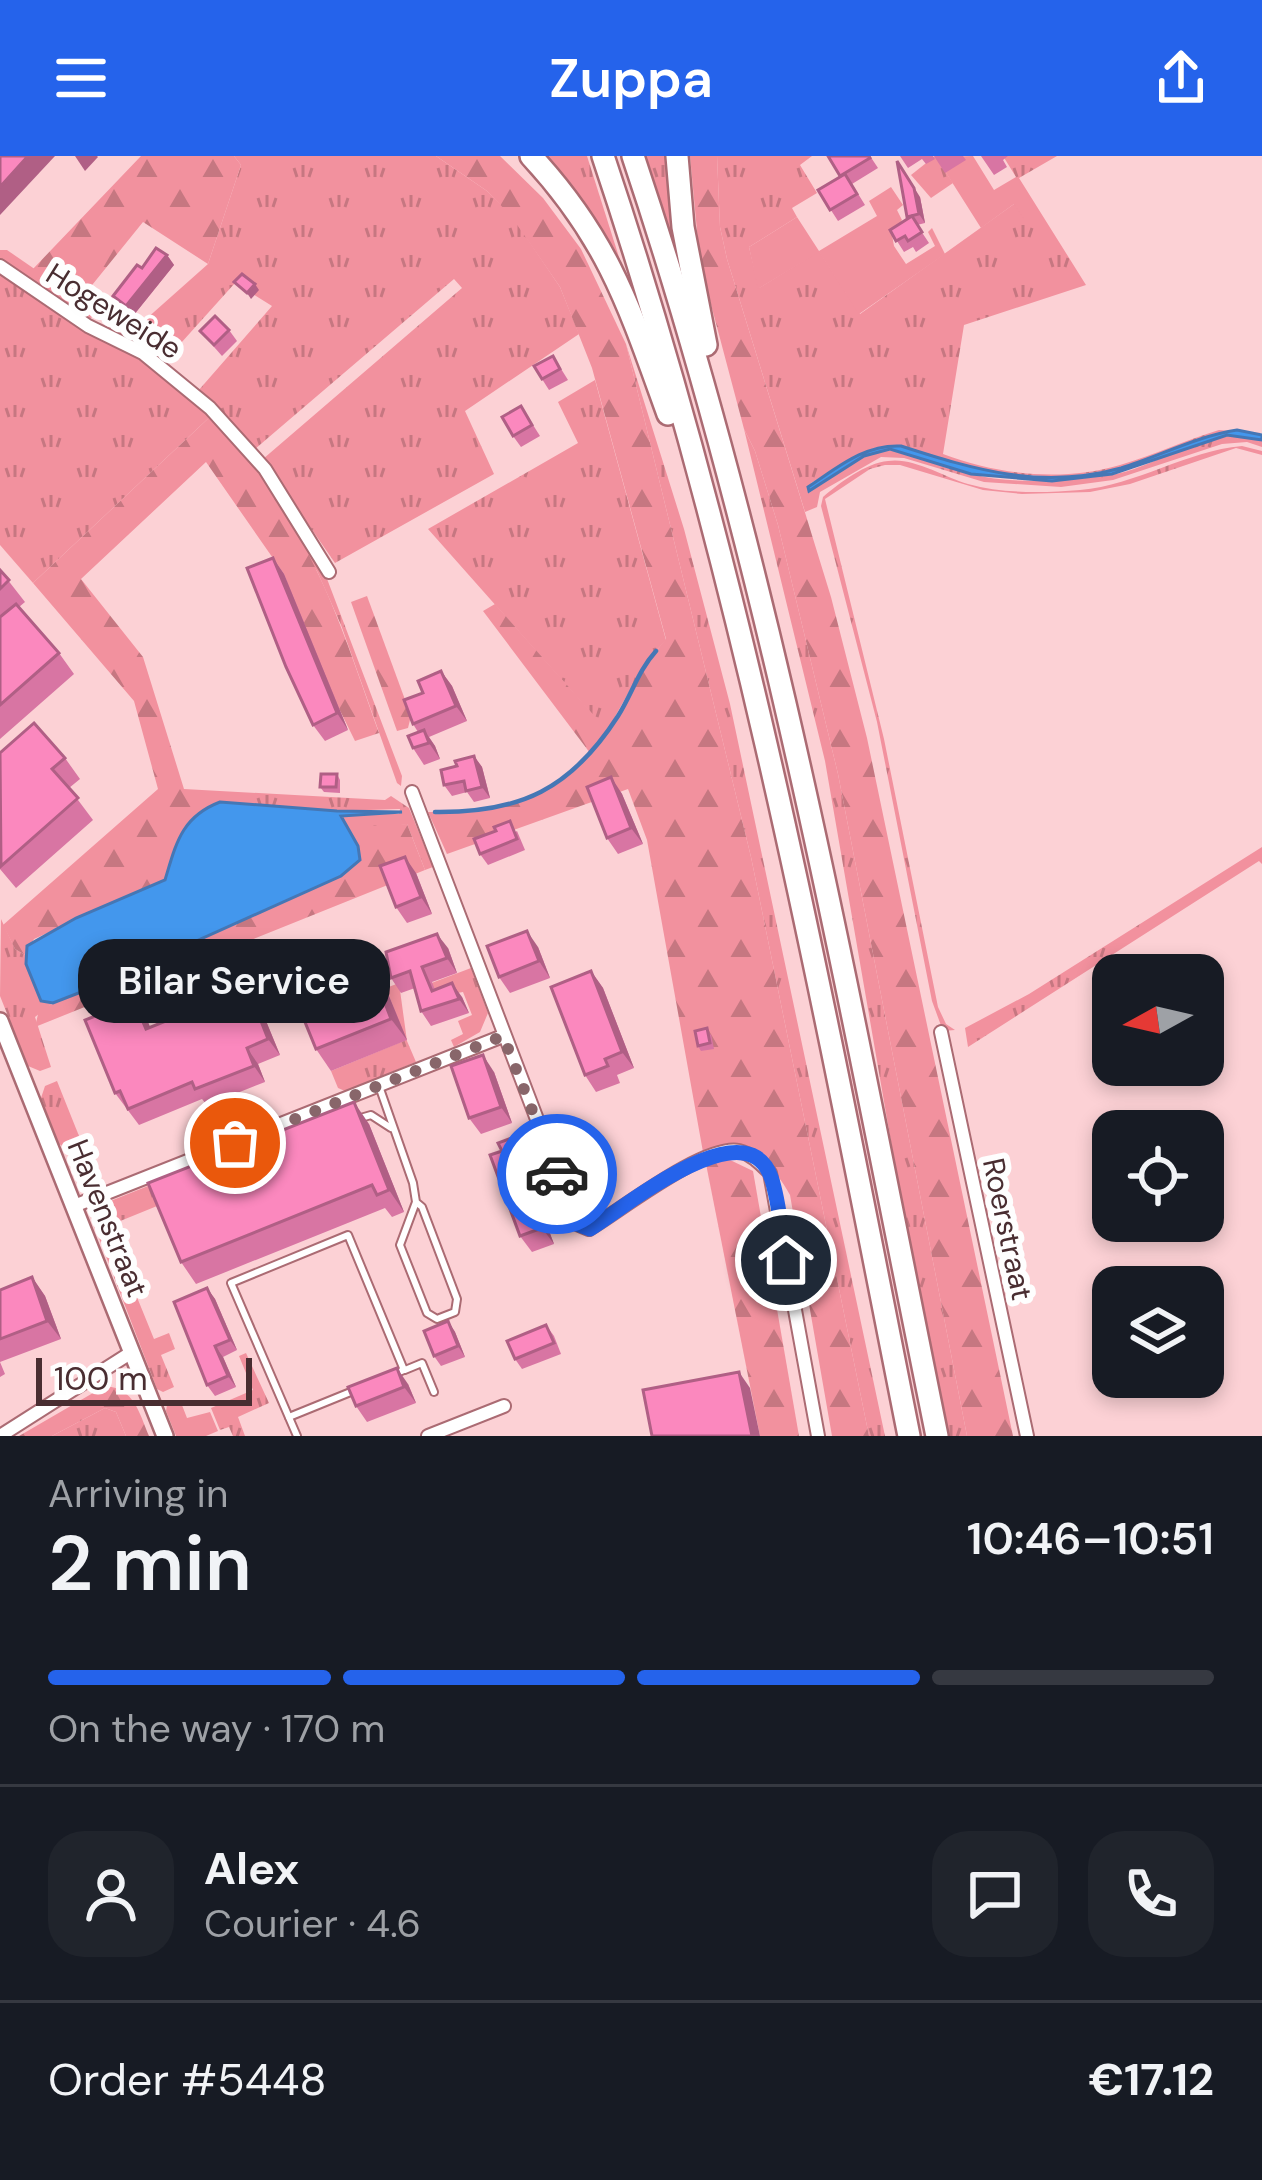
<!DOCTYPE html>
<html lang="en">
<head>
<meta charset="utf-8">
<style>
  body { margin:0; font-family:"DM Sans",sans-serif; background:#20242c; color:#f1f3f6; height:100vh; display:flex; flex-direction:column; font-size:45px; white-space:nowrap }
  * { box-sizing:border-box; margin:0 }
  p { font-size:39px; color:#9ea1a6 }
  .icon { flex:none; width:66px; height:66px; fill:none; stroke:currentColor; stroke-width:2; stroke-linecap:round; stroke-linejoin:round }
  .map { position:relative; height:1280px; overflow:hidden }
  .side { display:flex; flex-direction:column; background:#171b24; flex:1 }
  .side>* { flex:none }
  .needle { width:78px; rotate:262deg }
  .fabs { position:absolute; left:1092px; top:798px; display:grid; gap:24px }
  .fabs a { display:grid; place-items:center; width:132px; height:132px; border-radius:24px; background:#171b24; box-shadow:0 6px 18px #0003; font-size:60px }
  .scale { position:absolute; left:36px; bottom:30px; width:216px; box-sizing:border-box; padding-left:12px; border:6px solid #492d31; border-top:0; font-size:33px; line-height:42px; white-space:nowrap; color:#492d31; -webkit-text-stroke:9px #fefefe; paint-order:stroke }
  .pin { position:absolute; display:grid; place-items:center; width:102px; height:102px; color:#fff; margin:-51px; border:6px solid #fff; border-radius:50%; box-shadow:0 3px 12px #0007 }
  .courier { position:absolute; display:grid; place-items:center; width:120px; height:120px; margin:-60px; border:9px solid #2563eb; border-radius:50%; background:#fff; color:#222; box-shadow:0 3px 15px #0007 }
  .bubble { position:absolute; height:84px; border-radius:36px; background:#171b24; box-shadow:0 6px 18px #0003; font-size:39px; font-weight:600; line-height:84px; text-align:center }
  .overview em { font-style:normal; font-weight:600 }
  .overview div { display:flex; flex-direction:column-reverse }
  .overview { display:flex; align-items:center; justify-content:space-between; height:204px; padding:0 48px }
  h1 { font-size:78px; font-weight:600; line-height:90px }
  .bar { display:grid; grid-template-columns:repeat(4,1fr); gap:18px 12px; align-content:center; height:144px; padding:0 48px }
  .bar i { height:15px; border-radius:9px; background:#363941 }
  .bar .current { background:#2563eb }
  .bar p { grid-column:span 4 }
  .line { display:flex; align-items:center; gap:30px; padding:0 48px; border-top:3px solid #363941 }
  .line div { flex:1 }
  .round { display:grid; place-items:center; flex:none; width:126px; height:126px; border-radius:36px; background:#20242c }
  header { display:flex; justify-content:space-between; align-items:center; height:156px; padding:0 48px; background:#2563eb; color:#fff; font-size:54px; font-weight:600 }
  .map>svg:first-child { display:block }
  .grass { fill:url(#grass-tufts) }
  .forest { fill:url(#forest-firs) }
  .garden { fill:#f2919e }
  .water { fill:#4397ed; stroke:#4577b5; stroke-width:3 }
  .lines { fill:none; stroke-linecap:round; stroke-linejoin:round }
  .stream { stroke:#4577b5; stroke-width:4.5 }
  .service-casing { stroke:#ab6b73; stroke-width:10 }
  .minor-casing { stroke:#ab6b73; stroke-width:16 }
  .tertiary-casing { stroke:#ab6b73; stroke-width:20 }
  .motorway-casing { stroke:#ab6b73; stroke-width:26 }
  .service { stroke:#fff; stroke-width:6 }
  .minor { stroke:#fff; stroke-width:12 }
  .tertiary { stroke:#fff; stroke-width:15 }
  .motorway { stroke:#fff; stroke-width:21 }
  .wall { fill:#d875a3 }
  .shaded-wall { fill:#b05f85 }
  .building { fill:#fb88be; stroke:#b05f85; stroke-width:3 }
  .done { stroke:#88666a; stroke-width:12; stroke-dasharray:0 21.6 }
  .route { stroke:#2563eb; stroke-width:15 }
  .labels { text-anchor:middle; dominant-baseline:central; stroke-width:12; stroke-linejoin:round; paint-order:stroke }
  .street-label { font-size:30px; fill:#492d31; stroke:#fefefe }
</style>
</head>
<body>
<header><svg class="icon" aria-label="menu" viewBox="0 0 24 24"><path d="M4 6h16M4 12h16M4 18h16"/></svg>Zuppa<svg class="icon" aria-label="share" viewBox="0 0 24 24"><path d="M12 15V3M7 8l5-5 5 5M5 13v7h14v-7"/></svg></header>
<div class="map">
<svg width="1262" height="1280" viewBox="0 0 1262 1280">
  <defs>
    <pattern id="grass-tufts" width="24" height="20" patternUnits="userSpaceOnUse" patternTransform="scale(3)"><rect width="24" height="20" fill="#f2919e"/><path d="M3 7l-1-3M5 7V3M7 7l1-3M15 17l-1-3M17 17v-4M19 17l1-3" fill="none" stroke="#c67781"/></pattern>
    <pattern id="forest-firs" width="22" height="20" patternUnits="userSpaceOnUse" patternTransform="scale(3)"><rect width="22" height="20" fill="#f2919e"/><path d="M5 1l3.5 6h-7zM16 11l3.5 6h-7z" fill="#c67781"/></pattern>
  </defs>
  <rect width="100%" height="100%" fill="#fcd1d5"/>
  <g class="grass">
    <path d="M234,0H436L487,35L512,60L560,131L579,178L465,255L494,318L335,407L263,303L462,132L454,123L255,293L198,235L272,150L235,127L163,207L127,180L208,108L241,9Z"/>
    <path d="M538,0H587L631,139Z"/>
    <path d="M643,0H671L678,82L673,94Z"/>
    <path d="M717,0H812L800,9L817,37L792,52L797,61L749,91L759,132L819,95L860,158L1014,48L1016,21L1003,0H1057L1019,22L1086,129L964,169L943,298C999,319 1062,326 1120,309C1154,299 1186,284 1219,274L1262,277L1225,276L1117,313L1065,321L996,318L901,290L874,292L811,327L809,335C833,322 855,299 882,295C912,290 943,311 971,318C1014,329 1067,325 1111,319C1160,311 1212,265 1262,284V291L1247,286L1222,288L1113,324L1061,331L984,326L904,302L881,301L820,336L817,351L805,356L727,103L720,71Z"/>
    <path d="M935,0L953,27L931,42L911,19Z"/>
    <path d="M0,94H7L97,156L87,166L0,104Z"/>
    <path d="M0,117L144,201L213,258L33,427L0,389Z"/>
    <path d="M626,188L684,373L730,548L885,1280H869L751,701Z"/>
    <path d="M595,224L666,484L645,507L607,575L428,373L578,287L558,246Z"/>
    <path d="M744,273L755,295L778,369L838,618L967,1280H948L899,1032L825,605Z"/>
    <path d="M234,280L285,348L321,407L402,620L401,630L397,627L341,469L317,415L231,283Z"/>
    <path d="M1242,290L1262,295V299L1236,292L1130,328L1090,336L1022,338L983,334L900,309H885L870,313L825,343L884,583L938,851L946,868L955,874L943,875L932,845L877,566L821,350L823,341C839,327 866,307 888,305C913,301 944,321 968,328C1004,338 1044,337 1080,334C1137,329 1186,295 1242,290Z"/>
    <path d="M220,635L385,644L391,640L409,652L433,711L425,714L407,668L356,676L358,690L342,663L346,657L399,658L400,653L337,655L220,646Z"/>
    <path d="M1262,691V708L1259,705L968,891L965,872L1029,838Z"/>
    <path d="M1,763L15,793L25,799L41,844L53,847L35,861L51,911L40,915L28,910L0,840Z"/>
    <path d="M471,812L488,857L480,876L454,891L451,884L463,878L458,865L472,859L463,836L425,843L421,831Z"/>
    <path d="M399,827L407,885L416,906L345,935L338,932L331,915L406,884L386,832Z"/>
    <path d="M57,925L83,990L72,995L59,988L41,942L45,930Z"/>
    <path d="M173,1020L162,1048L108,1070L154,1183L169,1177L175,1193L161,1199L174,1231L163,1236L157,1233L94,1069L108,1046Z"/>
    <path d="M246,1197L269,1247L238,1261L245,1280H233L229,1271L220,1274L211,1252L253,1234L239,1200Z"/>
    <path d="M180,1244L187,1262L210,1256L218,1275L206,1280H176L166,1255L167,1249Z"/>
    <path d="M105,1252L116,1256L126,1280H52Z"/>
  </g>
  <g class="forest">
    <path d="M141,0H234L241,9L208,108L143,66L80,144L32,114Z"/>
    <path d="M436,0H500L543,42L581,93L626,188L751,701L869,1280H832L790,1039C772,1006 742,977 703,996L647,684L628,633L447,698L428,656C493,656 545,647 590,597L483,455L495,448L607,574C631,544 638,515 666,483L592,212L560,131L511,60L487,35Z"/>
    <path d="M690,0H717L720,71L727,103L831,441L867,582L1013,1280H967L838,618L778,369L755,295L744,273L700,107Z"/>
    <path d="M213,258C243,300 277,343 303,388C336,448 356,513 379,577L355,585L321,516L284,418L206,306L81,423L143,501L184,633L220,635V646C182,660 175,688 165,724L34,783L25,799L15,793L3,769L158,633L134,545L33,427Z"/>
    <path d="M367,440L411,560L408,572L397,575L351,446Z"/>
    <path d="M407,668L425,714L35,871L39,854L341,720C360,707 360,698 355,676L361,670Z"/>
    <path d="M728,1003L753,1015L799,1280H760L706,1008Z"/>
    <path d="M105,1230C134,1232 139,1256 149,1280H126L116,1256L105,1252L52,1280H19Z"/>
  </g>
  <g class="garden">
    <path d="M973,0L994,34L1016,21L1036,55L1024,63L1014,48L981,72L936,1Z"/>
    <path d="M891,31L903,49L897,54L902,64L892,79L894,90L906,108L935,90L928,76L932,72L945,98L859,158L819,96L758,133L749,91L797,61L819,95L877,60L869,45Z"/>
  </g>
  <g class="water">
    <path d="M1237,274L1262,279V284L1227,279L1112,318L1052,325L971,318L890,293L864,300L809,335L808,331C837,312 864,288 901,290C975,314 1042,334 1121,312C1160,300 1197,280 1237,274Z"/>
    <path d="M220,646L337,655L402,656L341,660L358,690L360,704L341,720L94,831L53,847L41,845L26,808L27,790L76,762L165,724C176,688 181,661 220,646Z"/>
  </g>
  <g class="lines">
    <path class="stream" d="M435,656C521,657 571,633 618,560C632,538 638,515 656,495"/>
    <defs>
      <g id="service">
        <path d="M379,930L413,1027L416,1046L422,1051L457,1143L455,1156L437,1163L427,1157L400,1089L416,1046"/>
        <path d="M357,963L371,959L391,972"/>
        <path d="M405,1214L422,1207L434,1236"/>
        <path d="M289,1261L358,1233"/>
        <path d="M297,1280L231,1127L348,1079L404,1214L392,1219"/>
      </g>
      <g id="minor">
        <path d="M0,110L88,170L143,197L210,252L265,313L329,416"/>
        <path d="M412,636L577,1068L589,1073C621,1054 705,988 739,995C752,998 761,1008 770,1017L818,1280"/>
        <path d="M941,876L1027,1280"/>
        <path d="M74,1050L503,880"/>
        <path d="M0,1280L132,1196"/>
        <path d="M428,1280L504,1250"/>
      </g>
      <path id="tertiary" d="M0,865L165,1280"/>
      <g id="motorway">
        <path d="M531,0C609,84 630,153 668,258"/>
        <path d="M603,0C743,416 824,850 909,1280"/>
        <path d="M633,0C773,417 850,850 937,1280"/>
        <path d="M677,0L683,71L706,189"/>
      </g>
    </defs>
    <use href="#service" class="service-casing"/>
    <use href="#minor" class="minor-casing"/>
    <use href="#tertiary" class="tertiary-casing"/>
    <use href="#motorway" class="motorway-casing"/>
    <use href="#service" class="service"/>
    <use href="#minor" class="minor"/>
    <use href="#tertiary" class="tertiary"/>
    <use href="#motorway" class="motorway"/>
  </g>
  <g class="wall">
    <path d="M870,0L878,12L852,28L865,49L838,65L818,34Z"/>
    <path d="M900,0H933L935,3L926,8L922,3L908,12Z"/>
    <path d="M934,0H963L966,4L945,17Z"/>
    <path d="M981,0H1008L1003,4L1007,11L994,19Z"/>
    <path d="M920,41L925,67L917,69L929,87L916,96L913,91L904,96L890,74L908,63L907,61Z"/>
    <path d="M167,99L174,109L133,160L119,150L113,140L142,112Z"/>
    <path d="M229,174L237,185L222,200L200,175Z"/>
    <path d="M553,200L568,224L549,234L542,223Z"/>
    <path d="M521,250L540,280L521,291L513,280Z"/>
    <path d="M273,402L284,418L348,574L325,585L313,569Z"/>
    <path d="M0,414L25,446L19,451L59,497L74,518L0,583Z"/>
    <path d="M441,515L452,530L467,565L429,581L435,590L440,603L424,609L413,592L418,576L413,568L423,537Z"/>
    <path d="M0,597L65,602L80,623L69,632L93,664L16,732L0,713Z"/>
    <path d="M474,600L482,611L490,642L474,646L467,636L452,640L444,629L457,610Z"/>
    <path d="M337,618L340,624V637L324,636L320,631Z"/>
    <path d="M611,621L622,638L643,688L618,698L607,682Z"/>
    <path d="M517,675L525,694L488,709L480,698Z"/>
    <path d="M416,717L432,758L407,767L396,751Z"/>
    <path d="M538,791L550,822L510,837L499,821Z"/>
    <path d="M448,792L457,817L432,826L435,834L462,841L469,857L431,870L421,855L415,832L401,837L391,822Z"/>
    <path d="M591,815L603,832L634,912L617,919L620,927L596,936L585,919Z"/>
    <path d="M374,818L389,840L407,884L331,915L316,893Z"/>
    <path d="M248,832L259,848L280,899L258,908L265,926L207,949L202,943L139,969L115,937L134,845L146,861L150,871Z"/>
    <path d="M711,878L714,893L701,895L698,890Z"/>
    <path d="M494,916L512,967L481,978L469,962Z"/>
    <path d="M369,968L404,1056L392,1061L385,1052L196,1128L181,1106Z"/>
    <path d="M509,983L520,999L554,1088L532,1096L520,1080L502,995Z"/>
    <path d="M32,1121L45,1140L61,1183L0,1206L5,1218L0,1221V1134Z"/>
    <path d="M207,1132L215,1143L237,1194L223,1201L236,1231L215,1240L207,1229Z"/>
    <path d="M448,1165L455,1176L465,1201L441,1210L434,1200Z"/>
    <path d="M546,1169L554,1180L561,1198L522,1213L515,1203Z"/>
    <path d="M408,1228L416,1247L367,1266L356,1250Z"/>
  </g>
  <g class="shaded-wall">
    <path d="M28,0H55L0,59V31Z"/>
    <path d="M75,0H97L98,1L85,15Z"/>
    <path d="M903,14L920,41L925,67L919,58Z"/>
    <path d="M167,99L174,109L133,160L126,150Z"/>
    <path d="M255,128L259,134L251,143L247,137Z"/>
    <path d="M273,402L284,418L348,574L337,557Z"/>
    <path d="M441,515L452,530L467,565L456,550Z"/>
    <path d="M424,574L435,590L440,603L429,587Z"/>
    <path d="M474,600L482,611L490,642L482,631Z"/>
    <path d="M611,621L622,638L643,688L631,672Z"/>
    <path d="M405,701L416,717L432,758L421,741Z"/>
    <path d="M527,775L538,791L550,822L539,805Z"/>
    <path d="M437,778L448,792L457,817L447,802Z"/>
    <path d="M591,815L603,832L634,912L622,896Z"/>
    <path d="M374,818L389,840L407,884L391,863Z"/>
    <path d="M452,827L462,841L469,857L459,843Z"/>
    <path d="M248,832L259,848L280,899L268,883Z"/>
    <path d="M134,845L146,861L157,889L146,873Z"/>
    <path d="M247,892L258,908L265,926L254,910Z"/>
    <path d="M483,899L494,916L512,967L501,951Z"/>
    <path d="M354,946L369,968L404,1056L389,1034Z"/>
    <path d="M509,983L520,999L554,1088L542,1072Z"/>
    <path d="M32,1121L45,1140L61,1183L47,1165Z"/>
    <path d="M207,1132L215,1143L237,1194L230,1184Z"/>
    <path d="M448,1165L455,1176L465,1201L458,1190Z"/>
    <path d="M215,1190L223,1201L236,1231L228,1220Z"/>
    <path d="M397,1212L408,1228L416,1247L404,1231Z"/>
    <path d="M739,1216L750,1232L760,1280H752Z"/>
  </g>
  <g class="building">
    <path d="M0,0H28L0,31Z"/>
    <path d="M828,0H869L870,2L840,20Z"/>
    <path d="M897,5L914,32L919,58L907,61Z"/>
    <path d="M845,18L857,38L830,54L818,34Z"/>
    <path d="M912,60L922,76L908,85L905,80L896,85L890,74Z"/>
    <path d="M156,92L167,99L126,150L113,140L137,109L142,112Z"/>
    <path d="M242,118L255,128L247,137L234,126Z"/>
    <path d="M215,160L229,174L214,189L200,175Z"/>
    <path d="M553,200L560,213L542,223L534,210Z"/>
    <path d="M521,250L532,269L513,280L502,261Z"/>
    <path d="M273,402L337,557L313,569L286,511L247,412Z"/>
    <path d="M0,414L9,424L0,433Z"/>
    <path d="M16,448L59,497L0,549V461Z"/>
    <path d="M441,515L456,550L413,568L404,544L423,537L418,525Z"/>
    <path d="M34,567L65,602L52,613L78,642L1,710L0,597Z"/>
    <path d="M424,574L429,587L413,592L408,580Z"/>
    <path d="M474,600L482,631L466,635L464,625L444,629L441,614L457,610L455,605Z"/>
    <path d="M321,618H337L336,631H320Z"/>
    <path d="M611,621L631,672L607,682L587,631Z"/>
    <path d="M510,665L517,683L480,698L474,683L496,675L494,671Z"/>
    <path d="M405,701L421,741L396,751L380,710Z"/>
    <path d="M527,775L539,805L499,821L487,790Z"/>
    <path d="M437,778L447,802L422,811L432,835L452,827L459,843L421,855L410,815L391,822L386,796Z"/>
    <path d="M591,815L622,896L605,903L608,910L585,919L551,831Z"/>
    <path d="M374,818L391,863L316,893L298,849Z"/>
    <path d="M248,832L268,883L247,892L254,910L195,933L192,926L128,953L120,935L115,937L85,864L134,845L146,873Z"/>
    <path d="M707,872L710,887L698,890L695,875Z"/>
    <path d="M483,899L501,951L469,962L451,910Z"/>
    <path d="M354,946L389,1034L377,1039L372,1029L181,1106L148,1027Z"/>
    <path d="M509,983L542,1072L520,1080L490,999L502,995L498,987Z"/>
    <path d="M32,1121L47,1165L0,1183V1134Z"/>
    <path d="M207,1132L230,1184L215,1190L228,1220L207,1229L174,1146Z"/>
    <path d="M448,1165L458,1190L434,1200L424,1175Z"/>
    <path d="M546,1169L554,1187L515,1203L507,1185Z"/>
    <path d="M397,1212L404,1231L356,1250L348,1231Z"/>
    <path d="M739,1216L752,1280H652L643,1234Z"/>
  </g>
  <g class="lines">
    <path class="done" d="M235,987L503,880L557,1018"/>
    <path class="route" d="M557,1018L577,1068L590,1073C625,1051 746,951 771,1021C780,1047 781,1078 786,1104"/>
  </g>
  <g class="labels">
    <g class="street-label">
      <text transform="translate(114 155) rotate(32)">Hogeweide</text>
      <text transform="translate(108 1062) rotate(68)">Havenstraat</text>
      <text transform="translate(1008 1073) rotate(78)">Roerstraat</text>
    </g>
  </g>
</svg>
<div class="fabs">
<a><svg class="needle" viewBox="-14 -14 28 28"><path d="M0-13l5 13h-10z" fill="#e53935"/><path d="M0 13l5-13h-10z" fill="#9ea1a6"/></svg></a>
<a><svg class="icon" aria-label="locate" viewBox="0 0 24 24"><circle cx="12" cy="12" r="6"/><path d="M12 2v4M12 18v4M2 12h4M18 12h4"/></svg></a>
<a><svg class="icon" aria-label="layers" viewBox="0 0 24 24"><path d="M12 4l9 5-9 5-9-5zM3 14l9 5 9-5"/></svg></a>
</div>
<div class="scale">100 m</div>
<div class="pin" style="left:235px;top:987px;background:#ea580c"><svg class="icon" aria-label="bag" viewBox="0 0 24 24"><path d="M5 8h14l-1 12H6zM9 8a3 3 0 0 1 6 0"/></svg></div>
<div class="pin" style="left:786px;top:1104px;background:#1f2937"><svg class="icon" aria-label="home" viewBox="0 0 24 24"><path d="M3 11l9-7 9 7M6 9v11h12V9"/></svg></div>
<div class="courier" style="left:557px;top:1018px"><svg class="icon" aria-label="car" viewBox="0 0 24 24"><path d="M5 17H2v-5l4-1 3-4h7l3 4 3 1v5h-3M9 17h6M6 11h13"/><circle cx="7" cy="17" r="2"/><circle cx="17" cy="17" r="2"/></svg></div>
<div class="bubble" style="left:78px;top:783px;width:312px">Bilar Service</div>
</div>
<section class="side">
<div class="overview"><div><h1>2 min</h1><p>Arriving in</p></div><em>10:46–10:51</em></div>
<div class="bar"><i class="current"></i><i class="current"></i><i class="current"></i><i></i><p>On the way · 170 m</p></div>
<div class="line" style="height:216px"><a class="round"><svg class="icon" aria-label="person" viewBox="0 0 24 24"><circle cx="12" cy="8" r="4"/><path d="M4 21q1-7 8-7t8 7"/></svg></a><div><b>Alex</b><p>Courier · 4.6</p></div><a class="round"><svg class="icon" aria-label="chat" viewBox="0 0 24 24"><path d="M4 5h16v11H9l-5 4z"/></svg></a><a class="round"><svg class="icon" aria-label="phone" viewBox="0 0 24 24"><path d="M5 4h4l2 5-3 2q2 4 5 5l2-3 5 2v4C11 20 4 13 5 4z"/></svg></a></div>
<div class="line" style="height:156px"><div>Order #5448</div><b>€17.12</b></div>
</section>
</body>
</html>
